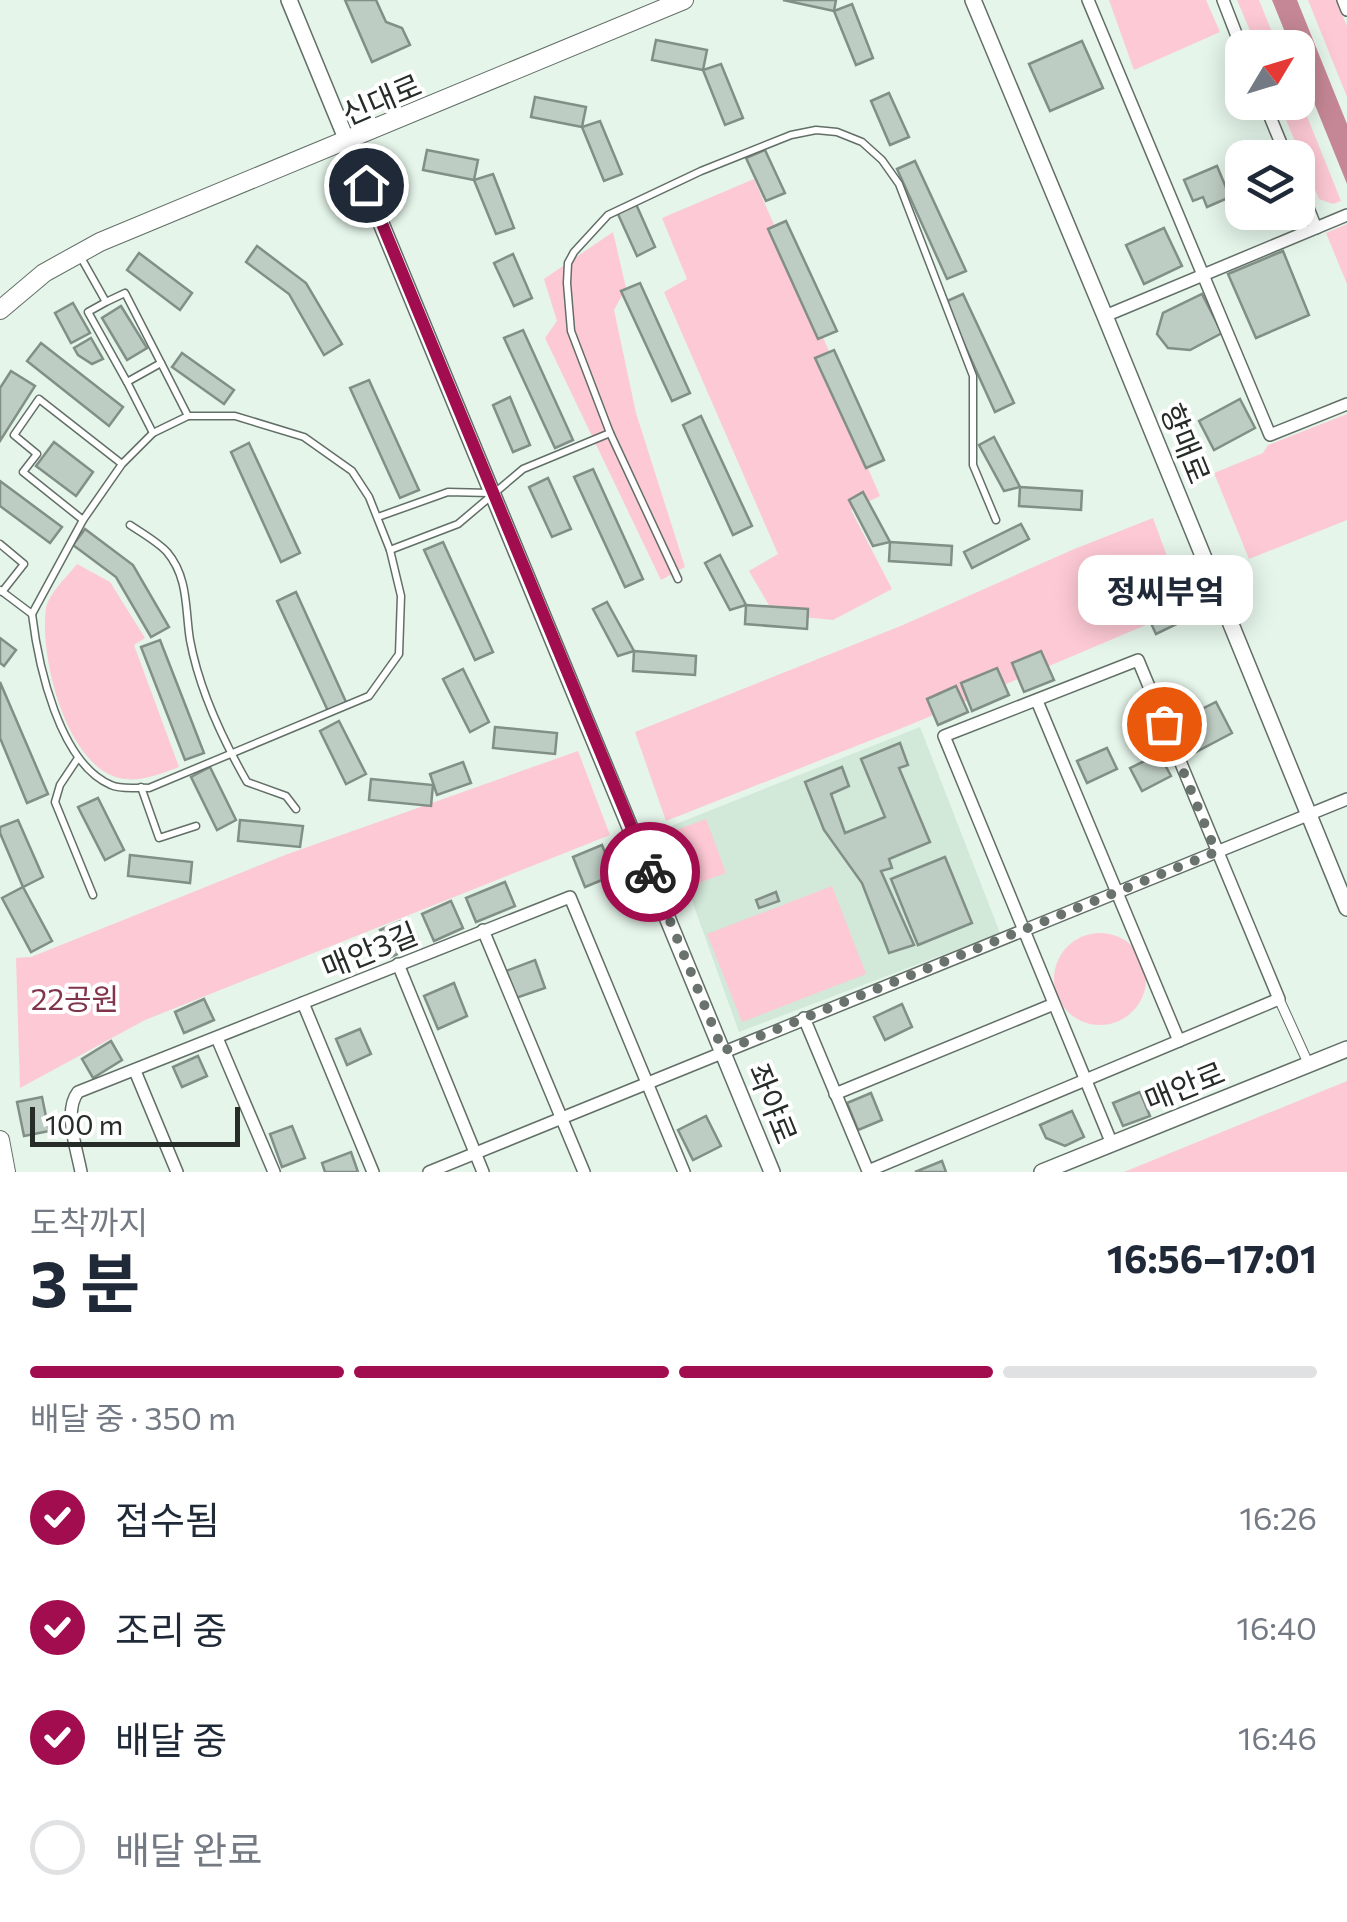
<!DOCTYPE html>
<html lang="ko">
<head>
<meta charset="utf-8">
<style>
  body { margin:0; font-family:Commissioner,"Noto Sans KR",sans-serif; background:#f2f2f3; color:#1f2937; height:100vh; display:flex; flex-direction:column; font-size:38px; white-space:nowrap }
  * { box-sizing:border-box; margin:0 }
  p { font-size:32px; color:#747a83 }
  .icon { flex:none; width:55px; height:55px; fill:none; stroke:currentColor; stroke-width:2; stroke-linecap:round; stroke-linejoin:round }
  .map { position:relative; height:1172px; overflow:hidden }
  .drawer { display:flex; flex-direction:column; background:#fff; flex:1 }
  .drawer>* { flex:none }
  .needle { width:65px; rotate:52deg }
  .controls { position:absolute; left:1225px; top:30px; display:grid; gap:20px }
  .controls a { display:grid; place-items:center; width:90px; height:90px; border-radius:20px; background:#fff; box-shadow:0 5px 25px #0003; font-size:50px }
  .scale { position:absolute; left:30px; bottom:25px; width:210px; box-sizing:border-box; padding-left:10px; border:5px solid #262c28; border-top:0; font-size:28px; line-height:35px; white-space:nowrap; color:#262c28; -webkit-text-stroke:8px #fff; paint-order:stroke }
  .pin { position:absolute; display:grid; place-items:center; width:85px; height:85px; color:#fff; margin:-42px; border:5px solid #fff; border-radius:50%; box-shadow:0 2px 10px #0007 }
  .courier { position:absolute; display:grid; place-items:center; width:100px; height:100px; margin:-50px; border:8px solid #a20d4f; border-radius:50%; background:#fff; color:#222; box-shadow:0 2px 12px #0007 }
  .bubble { position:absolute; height:70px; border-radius:20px; background:#fff; box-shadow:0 5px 25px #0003; font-size:32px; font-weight:700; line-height:70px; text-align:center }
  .summary em { font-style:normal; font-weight:700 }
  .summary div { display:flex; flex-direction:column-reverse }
  .summary { display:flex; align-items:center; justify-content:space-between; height:170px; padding:0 30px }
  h1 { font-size:65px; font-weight:700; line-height:75px }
  .bar { display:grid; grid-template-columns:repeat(4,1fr); gap:15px 10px; align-content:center; height:120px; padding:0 30px }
  .bar i { height:12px; border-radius:8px; background:#e0e1e3 }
  .bar .active { background:#a20d4f }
  .bar p { grid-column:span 4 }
  ol { padding:0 30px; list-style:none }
  li { display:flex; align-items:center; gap:30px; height:110px }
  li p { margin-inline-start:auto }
  li .icon { padding:10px; border-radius:50%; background:#a20d4f; color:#fff; stroke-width:4 }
  li:last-child { color:#747a83 }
  li i { width:55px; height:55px; border:5px solid #e0e1e3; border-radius:50% }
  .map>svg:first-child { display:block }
  .built { fill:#d2e8d9 }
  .green { fill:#fdc9d4 }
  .water { fill:#c58796 }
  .building { fill:#becdc3; stroke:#818f86; stroke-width:2.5 }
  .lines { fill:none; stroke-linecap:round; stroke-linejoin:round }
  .service-casing { stroke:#626f67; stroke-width:9 }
  .pedestrian-casing { stroke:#626f67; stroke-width:11 }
  .minor-casing { stroke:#626f67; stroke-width:14 }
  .tertiary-casing { stroke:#626f67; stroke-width:18 }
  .secondary-casing { stroke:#626f67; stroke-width:20 }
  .service { stroke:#fff; stroke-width:6 }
  .pedestrian { stroke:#fff; stroke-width:9 }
  .minor { stroke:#fff; stroke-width:11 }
  .tertiary { stroke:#fff; stroke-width:15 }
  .secondary { stroke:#fff; stroke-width:18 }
  .done { stroke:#69726c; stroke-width:10; stroke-dasharray:0 18 }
  .route { stroke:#a20d4f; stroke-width:12 }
  .labels { text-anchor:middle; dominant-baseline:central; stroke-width:8; stroke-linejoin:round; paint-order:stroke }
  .street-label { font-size:30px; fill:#262c28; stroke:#fff }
  .park-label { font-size:30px; fill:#81354c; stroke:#fff }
</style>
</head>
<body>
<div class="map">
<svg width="1347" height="1172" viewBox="0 0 1347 1172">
  <rect width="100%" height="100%" fill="#e5f5ea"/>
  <path class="built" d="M920,727L1000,933L739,1032L666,828Z"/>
  <g class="green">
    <path d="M1109,0H1206L1220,32L1134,70Z"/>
    <path d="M1237,0H1259L1278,47H1257Z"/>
    <path d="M1308,0H1336L1347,26V97Z"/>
    <path d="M1298,94L1341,201L1333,204L1319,199L1279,103L1298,102Z"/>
    <path d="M754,179L832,358L821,360L880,496L851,510L892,589L833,620L774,614L749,571L778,554L664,292L687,279L662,218Z"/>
    <path d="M1347,224V284L1326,233Z"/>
    <path d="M613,232L626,288L614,310L636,413L685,567L661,580L545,338L557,321L544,279Z"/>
    <path d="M1347,414V520L1249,559L1214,473L1263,453L1268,445Z"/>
    <path d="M1153,518L1186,608L912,724L666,821L635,732L903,625L1072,550Z"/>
    <path d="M77,564L110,582L145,638L134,645L179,767C160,774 139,783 119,778C66,765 39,656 46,609C48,594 67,577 77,564Z"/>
    <path d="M578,751L610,835L145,1020L20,1088L16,958L31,957L285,855Z"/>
    <path d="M706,819L726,873L690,886L671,832Z"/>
    <path d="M832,886L866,974L742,1022L707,934Z"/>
    <circle cx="1100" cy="979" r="46"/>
    <path d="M1347,1081V1172H1124Z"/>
  </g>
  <path class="water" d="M1272,0H1297L1347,124V184L1298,63V48L1291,47Z"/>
  <g class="building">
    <path d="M345,0H376L386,22L402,28L410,45L372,62Z"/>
    <path d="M783,0H836L834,11Z"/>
    <path d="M852,4L873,58L856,65L834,11Z"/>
    <path d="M656,40L707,50L703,70L652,60Z"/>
    <path d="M1082,41L1103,88L1050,111L1029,64Z"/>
    <path d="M721,64L743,118L725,125L703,70Z"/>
    <path d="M889,93L909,137L890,145L871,101Z"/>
    <path d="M535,97L586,107L582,127L531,117Z"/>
    <path d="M600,121L622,174L604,181L582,127Z"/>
    <path d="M427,150L478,160L474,180L423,170Z"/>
    <path d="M765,150L785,193L766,201L746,158Z"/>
    <path d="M915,161L966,271L947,279L897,169Z"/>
    <path d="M1217,166L1230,197L1207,207L1203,197L1193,201L1184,180Z"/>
    <path d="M493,174L514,228L496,234L474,180Z"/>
    <path d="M636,204L655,247L637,256L617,212Z"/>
    <path d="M786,221L837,331L818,339L768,229Z"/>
    <path d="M1164,228L1182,266L1144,284L1126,245Z"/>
    <path d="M257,246L306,283L342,344L324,355L289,294L246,262Z"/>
    <path d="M1283,251L1309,315L1256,338L1228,274Z"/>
    <path d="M139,253L192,293L180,310L127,270Z"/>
    <path d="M513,254L532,298L514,306L494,263Z"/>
    <path d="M640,283L690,393L672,401L621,291Z"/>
    <path d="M963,294L1014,403L995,412L945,302Z"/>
    <path d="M1202,294L1222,333L1190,350L1168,348L1157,334L1163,313Z"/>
    <path d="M73,303L90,333L71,343L55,313Z"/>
    <path d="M121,306L147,348L127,360L102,318Z"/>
    <path d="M523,330L573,440L555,448L504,338Z"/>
    <path d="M91,338L103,359L92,364L78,355L74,348Z"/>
    <path d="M41,343L123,407L109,426L27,361Z"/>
    <path d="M834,350L884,460L866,468L815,358Z"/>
    <path d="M182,353L234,390L224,404L172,367Z"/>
    <path d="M11,371L35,386L0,441V388Z"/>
    <path d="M369,380L419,490L400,498L350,388Z"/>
    <path d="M510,397L530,445L513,452L493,405Z"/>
    <path d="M1240,399L1255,428L1214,450L1199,421Z"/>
    <path d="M701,416L752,526L733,535L683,425Z"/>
    <path d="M994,437L1020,487L1004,491L979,445Z"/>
    <path d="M54,442L93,472L76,496L36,466Z"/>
    <path d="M249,443L300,553L281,562L231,452Z"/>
    <path d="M593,469L643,579L625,587L574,477Z"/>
    <path d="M548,478L571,529L552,537L529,487Z"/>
    <path d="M0,481L62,527L50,543L0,506Z"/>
    <path d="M1020,487L1082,491L1081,510L1019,506Z"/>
    <path d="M863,492L890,542L873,546L849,500Z"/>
    <path d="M1021,524L1029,539L972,568L964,552Z"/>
    <path d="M85,529L133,565L169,627L151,637L116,577L73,545Z"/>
    <path d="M443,542L493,652L475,660L424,550Z"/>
    <path d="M890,542L952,546L951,565L889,561Z"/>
    <path d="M720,555L746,605L730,610L705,563Z"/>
    <path d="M296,592L346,702L328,711L277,601Z"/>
    <path d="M1169,595L1181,622L1156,634L1143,606Z"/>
    <path d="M607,602L634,651L618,656L593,609Z"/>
    <path d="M746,605L808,609L807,629L745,624Z"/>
    <path d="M0,638L16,650L4,666L0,663Z"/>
    <path d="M160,640L204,753L185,760L141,647Z"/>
    <path d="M634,651L696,656L695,675L633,671Z"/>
    <path d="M1041,651L1054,680L1024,692L1012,663Z"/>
    <path d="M997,668L1009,695L972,711L961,683Z"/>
    <path d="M463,669L489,722L470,732L443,679Z"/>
    <path d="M0,682L48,794L27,803L0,738Z"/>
    <path d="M956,686L968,712L938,725L927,699Z"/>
    <path d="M1216,702L1232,733L1194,753L1178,721Z"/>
    <path d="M339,721L366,774L346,784L320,731Z"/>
    <path d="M495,727L557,733L555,754L493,748Z"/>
    <path d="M900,743L908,765L899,768L930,842L889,859L892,868L881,871L914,945L889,953L862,883L824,830L805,782L842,767L849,786L831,794L845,833L885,817L861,759Z"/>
    <path d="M1107,748L1117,769L1087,783L1077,761Z"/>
    <path d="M1159,754L1171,776L1142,791L1130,768Z"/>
    <path d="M463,762L471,783L437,795L430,774Z"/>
    <path d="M210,767L236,820L217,830L191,777Z"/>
    <path d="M371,779L433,785L431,806L369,800Z"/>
    <path d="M98,798L124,850L105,860L78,807Z"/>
    <path d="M18,820L43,877L23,887L0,833V827Z"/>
    <path d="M240,820L303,826L300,847L238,841Z"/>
    <path d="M602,845L614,875L585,887L573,857Z"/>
    <path d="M130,855L192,862L190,883L128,876Z"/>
    <path d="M945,857L972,923L918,945L891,879Z"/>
    <path d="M505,882L515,906L476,922L466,898Z"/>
    <path d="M23,887L52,941L31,952L2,898Z"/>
    <path d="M776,892L779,901L759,908L756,900Z"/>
    <path d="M451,901L463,928L434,941L422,914Z"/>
    <path d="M408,918L420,944L391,957L380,930Z"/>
    <path d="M535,960L545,988L516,998L506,971Z"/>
    <path d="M454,983L467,1016L438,1029L424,996Z"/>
    <path d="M204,999L214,1020L184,1033L175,1012Z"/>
    <path d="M902,1004L912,1027L885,1040L874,1017Z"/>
    <path d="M360,1029L371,1054L347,1065L336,1039Z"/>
    <path d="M111,1041L122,1060L93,1078L82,1059Z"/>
    <path d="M198,1056L207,1076L182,1087L173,1067Z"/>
    <path d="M1140,1092L1150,1116L1123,1126L1113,1103Z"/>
    <path d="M871,1093L882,1120L858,1130L847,1103Z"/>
    <path d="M42,1097L49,1131L24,1136L17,1102Z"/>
    <path d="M1072,1111L1084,1137L1065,1146L1046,1138L1040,1125Z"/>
    <path d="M706,1116L721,1146L693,1160L678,1130Z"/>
    <path d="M292,1126L305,1158L282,1167L270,1134Z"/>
    <path d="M351,1152L358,1172H325L322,1163Z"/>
    <path d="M942,1161L946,1172H915Z"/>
  </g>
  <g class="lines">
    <defs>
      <g id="service">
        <path d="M79,254L106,302L88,312L127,382L161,363L125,293L106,302"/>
        <path d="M127,382L153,433L188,416L161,363"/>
        <path d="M610,433L678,579"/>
        <path d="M122,464L83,520L23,472L37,454L14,435L39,399L122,464L153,433"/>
        <path d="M378,517L448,492L490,493"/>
        <path d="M130,525C142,533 158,542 167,552C189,578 185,610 190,640C199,689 223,740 247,782L286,796L296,809"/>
        <path d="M0,544L24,564L2,592"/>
        <path d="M390,550L458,524L523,469L610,433L571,331L567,283L568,263L574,252L608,215L701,171L791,135L816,130L837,132L862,142L882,160L899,184L973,376V465L996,520"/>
        <path d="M0,590L32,614L83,520"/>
        <path d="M32,614C38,664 59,763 111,785C121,790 138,787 149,788L369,696L399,654L401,596L390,550L369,497L352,471L304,437L235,416H188"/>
        <path d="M78,758L60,785L55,802L93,895"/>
        <path d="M141,787L159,838L196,826"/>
      </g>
      <path id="pedestrian" d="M1279,999L1309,1065"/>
      <g id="minor">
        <path d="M1088,0L1270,435L1347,404"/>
        <path d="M1223,0L1242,49"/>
        <path d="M1343,0L1347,10"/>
        <path d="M1264,102L1287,158"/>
        <path d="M1298,183L1316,228"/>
        <path d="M1105,316L1347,215"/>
        <path d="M1037,701L1179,1041"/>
        <path d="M483,930L584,1172"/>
        <path d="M398,964L483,1172"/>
        <path d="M303,1003L373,1172"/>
        <path d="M804,1018L868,1171L1279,999L1138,660L944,736L1112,1144"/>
        <path d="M217,1038L274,1172"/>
        <path d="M135,1071L177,1172"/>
        <path d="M835,1094L1054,1004"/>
        <path d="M81,1172C77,1150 63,1111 78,1092L570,897L684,1172"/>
        <path d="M429,1172L1347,799"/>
      </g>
      <g id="tertiary">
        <path d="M289,0L772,1172"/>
        <path d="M973,0L1105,316L1347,908"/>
        <path d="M1042,1172L1347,1049"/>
      </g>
      <g id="secondary">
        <path d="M0,310L44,273L100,242L684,0"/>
        <path d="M0,1140L6,1172"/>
      </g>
    </defs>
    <use href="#service" class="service-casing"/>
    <use href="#pedestrian" class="pedestrian-casing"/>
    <use href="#minor" class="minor-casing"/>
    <use href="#tertiary" class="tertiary-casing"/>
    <use href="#secondary" class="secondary-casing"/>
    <use href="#service" class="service"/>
    <use href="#pedestrian" class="pedestrian"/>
    <use href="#minor" class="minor"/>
    <use href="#tertiary" class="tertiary"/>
    <use href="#secondary" class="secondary"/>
  </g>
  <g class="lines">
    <path class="done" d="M650,872L723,1051L1216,852L1164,724"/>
    <path class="route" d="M366,185L650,872"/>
  </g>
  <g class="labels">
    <g class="street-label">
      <text transform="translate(381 98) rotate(-23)">신대로</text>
      <text transform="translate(1187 443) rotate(68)">향매로</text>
      <text transform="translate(369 949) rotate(-22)">매안3길</text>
      <text transform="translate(1184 1085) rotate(-22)">매안로</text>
      <text transform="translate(774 1103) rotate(68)">좌야로</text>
    </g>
    <g class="park-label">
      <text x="75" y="997">22공원</text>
    </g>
  </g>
</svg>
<div class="controls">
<a><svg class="needle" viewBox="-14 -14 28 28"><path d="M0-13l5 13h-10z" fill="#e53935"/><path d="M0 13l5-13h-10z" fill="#747a83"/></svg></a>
<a><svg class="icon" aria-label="layers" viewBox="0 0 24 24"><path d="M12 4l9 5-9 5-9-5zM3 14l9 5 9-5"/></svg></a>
</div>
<div class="scale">100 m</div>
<div class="pin" style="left:1164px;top:724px;background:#ea580c"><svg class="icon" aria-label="bag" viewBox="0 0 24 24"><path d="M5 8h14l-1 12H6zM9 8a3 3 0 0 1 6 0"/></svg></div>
<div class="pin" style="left:366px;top:185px;background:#1f2937"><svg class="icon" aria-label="home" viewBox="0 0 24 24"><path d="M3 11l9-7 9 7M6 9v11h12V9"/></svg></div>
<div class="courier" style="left:650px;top:872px"><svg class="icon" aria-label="bike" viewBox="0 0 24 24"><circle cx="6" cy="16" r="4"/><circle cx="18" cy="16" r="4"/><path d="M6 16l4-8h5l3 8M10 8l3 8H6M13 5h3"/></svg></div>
<div class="bubble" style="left:1078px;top:555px;width:175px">정씨부엌</div>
</div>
<section class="drawer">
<div class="summary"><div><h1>3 분</h1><p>도착까지</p></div><em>16:56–17:01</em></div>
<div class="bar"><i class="active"></i><i class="active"></i><i class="active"></i><i></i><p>배달 중 · 350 m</p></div>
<ol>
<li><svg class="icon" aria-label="check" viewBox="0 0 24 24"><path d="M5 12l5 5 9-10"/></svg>접수됨<p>16:26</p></li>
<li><svg class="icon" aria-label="check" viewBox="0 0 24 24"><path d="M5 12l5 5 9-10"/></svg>조리 중<p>16:40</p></li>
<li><svg class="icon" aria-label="check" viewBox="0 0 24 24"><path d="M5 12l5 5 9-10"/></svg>배달 중<p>16:46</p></li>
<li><i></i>배달 완료</li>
</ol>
</section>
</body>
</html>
